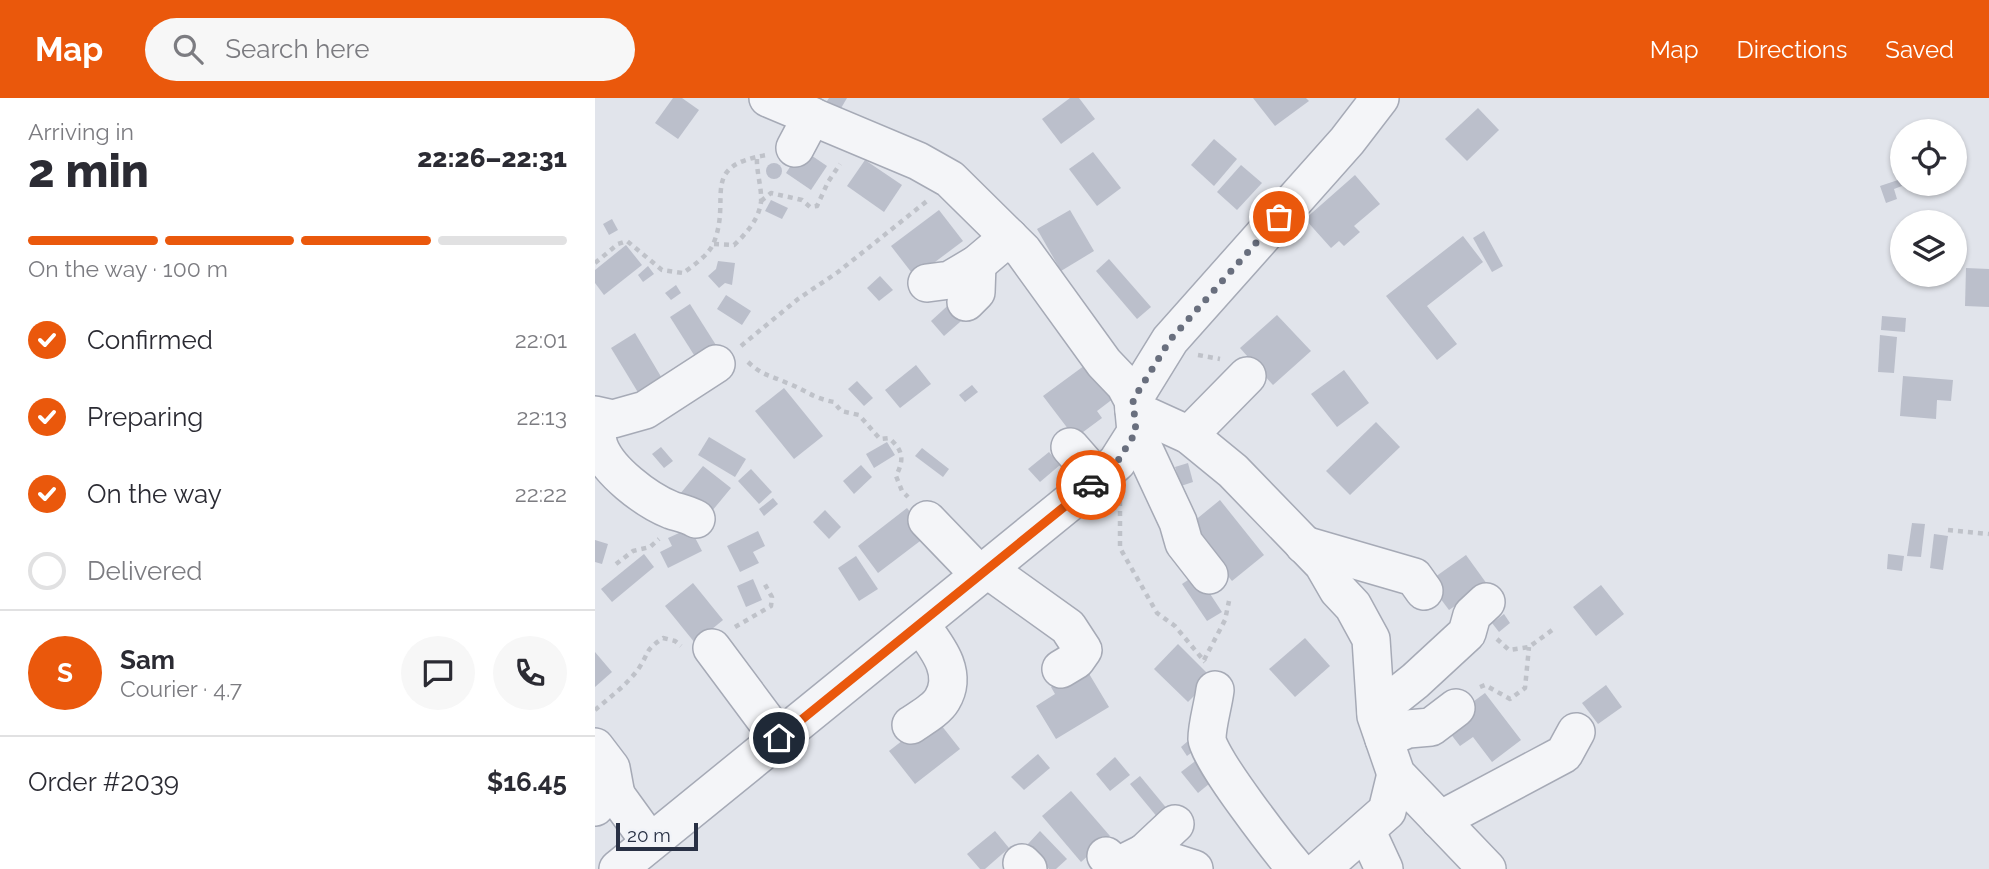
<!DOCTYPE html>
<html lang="en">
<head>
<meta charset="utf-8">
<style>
  body { margin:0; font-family:Raleway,sans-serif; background:#f7f7f7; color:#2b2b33; height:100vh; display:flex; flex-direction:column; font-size:26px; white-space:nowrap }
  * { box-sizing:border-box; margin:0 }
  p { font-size:23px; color:#7c7c81 }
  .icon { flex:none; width:38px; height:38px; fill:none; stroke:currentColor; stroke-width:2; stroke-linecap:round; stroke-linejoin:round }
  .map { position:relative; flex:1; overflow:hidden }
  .drawer { display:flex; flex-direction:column; background:#fff; width:595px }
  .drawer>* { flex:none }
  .fabs { position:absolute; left:1295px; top:21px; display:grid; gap:14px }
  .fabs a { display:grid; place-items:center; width:77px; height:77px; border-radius:50%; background:#fff; box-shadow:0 2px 5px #0004; font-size:35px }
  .scale { position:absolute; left:21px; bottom:18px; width:82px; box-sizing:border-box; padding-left:7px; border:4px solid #283044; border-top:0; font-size:19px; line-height:24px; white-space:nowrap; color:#283044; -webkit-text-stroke:5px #f1f3f8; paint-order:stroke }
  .pin { position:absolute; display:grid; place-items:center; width:60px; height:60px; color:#fff; margin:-30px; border:4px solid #fff; border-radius:50%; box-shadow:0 2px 7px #0007 }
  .courier { position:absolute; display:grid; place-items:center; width:70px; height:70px; margin:-35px; border:5px solid #ea580c; border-radius:50%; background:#fff; color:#222; box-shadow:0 2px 9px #0007 }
  .head em { font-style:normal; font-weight:800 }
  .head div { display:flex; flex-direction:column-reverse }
  .head { display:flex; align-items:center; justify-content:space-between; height:119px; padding:0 28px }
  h1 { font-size:46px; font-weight:800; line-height:52px }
  .bar { display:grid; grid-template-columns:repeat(4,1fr); gap:10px 7px; align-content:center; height:84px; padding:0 28px }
  .bar i { height:9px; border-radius:5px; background:#e1e1e2 }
  .bar .on { background:#ea580c }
  .bar p { grid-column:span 4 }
  .line { display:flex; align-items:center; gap:18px; padding:0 28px; border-top:2px solid #e1e1e2 }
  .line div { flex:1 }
  .round { display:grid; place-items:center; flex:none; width:74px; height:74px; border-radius:37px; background:#f7f7f7 }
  ol { padding:0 28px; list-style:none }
  li { display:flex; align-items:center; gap:21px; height:77px }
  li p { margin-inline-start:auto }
  li .icon { padding:7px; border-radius:50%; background:#ea580c; color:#fff; stroke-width:4 }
  li:last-child { color:#7c7c81 }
  li i { width:38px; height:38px; border:4px solid #e1e1e2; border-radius:50% }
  header { display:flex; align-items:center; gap:42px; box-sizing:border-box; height:98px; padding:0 35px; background:#ea580c; color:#fff }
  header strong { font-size:33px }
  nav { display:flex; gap:38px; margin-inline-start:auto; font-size:24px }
  .search { width:490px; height:63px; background:#f7f7f7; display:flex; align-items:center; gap:18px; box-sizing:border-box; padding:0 24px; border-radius:38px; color:#7c7c81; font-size:26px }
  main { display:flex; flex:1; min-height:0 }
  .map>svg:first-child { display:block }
  .building { fill:#bbbfcb }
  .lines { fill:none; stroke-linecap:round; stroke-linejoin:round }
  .minor-casing { stroke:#a6aab6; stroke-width:40 }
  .path { stroke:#bfc2c9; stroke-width:4.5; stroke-dasharray:5 5; stroke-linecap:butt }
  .minor { stroke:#f4f5f8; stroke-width:37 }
  .done { stroke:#696f7e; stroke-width:7; stroke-dasharray:0 12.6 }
  .route { stroke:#ea580c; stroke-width:9 }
</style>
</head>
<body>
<header>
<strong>Map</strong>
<div class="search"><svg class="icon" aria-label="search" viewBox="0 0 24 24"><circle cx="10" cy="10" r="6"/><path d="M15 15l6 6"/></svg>Search here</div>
<nav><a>Map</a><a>Directions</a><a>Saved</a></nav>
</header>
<main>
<section class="drawer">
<div class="head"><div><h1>2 min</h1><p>Arriving in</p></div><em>22:26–22:31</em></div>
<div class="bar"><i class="on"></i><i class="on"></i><i class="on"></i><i></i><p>On the way · 100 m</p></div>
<ol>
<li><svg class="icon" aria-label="check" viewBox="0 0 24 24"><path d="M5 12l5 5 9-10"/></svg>Confirmed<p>22:01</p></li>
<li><svg class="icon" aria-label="check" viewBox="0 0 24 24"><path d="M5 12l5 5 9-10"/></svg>Preparing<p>22:13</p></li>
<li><svg class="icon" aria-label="check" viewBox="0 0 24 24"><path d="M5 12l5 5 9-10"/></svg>On the way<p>22:22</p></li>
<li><i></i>Delivered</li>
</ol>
<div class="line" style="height:126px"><b class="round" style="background:#ea580c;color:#fff">S</b><div><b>Sam</b><p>Courier · 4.7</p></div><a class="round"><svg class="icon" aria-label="chat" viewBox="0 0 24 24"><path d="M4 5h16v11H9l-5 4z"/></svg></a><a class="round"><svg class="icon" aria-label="phone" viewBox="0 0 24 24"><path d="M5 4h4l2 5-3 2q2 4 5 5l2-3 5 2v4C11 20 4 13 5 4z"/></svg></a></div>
<div class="line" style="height:91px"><div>Order #2039</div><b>$16.45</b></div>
</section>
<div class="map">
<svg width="1394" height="771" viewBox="0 0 1394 771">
  <rect width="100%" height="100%" fill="#e1e4eb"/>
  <g class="building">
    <path d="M78,0H87L104,12L83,41L60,25Z"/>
    <path d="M234,0H252L242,17L228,9Z"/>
    <path d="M475,0H484L500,21L466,46L447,21Z"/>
    <path d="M658,0H711L714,3L680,28Z"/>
    <path d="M883,10L904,32L872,63L850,41Z"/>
    <path d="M619,41L642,61L619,88L596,67Z"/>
    <path d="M207,51L232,68L216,92L191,75Z"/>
    <path d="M498,54L526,90L502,108L474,71Z"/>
    <path d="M270,62L307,87L289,114L252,88Z"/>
    <circle cx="179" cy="73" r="8"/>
    <path d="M646,67L667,85L642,112L622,94Z"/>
    <path d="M760,77L785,106L759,128L765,134L749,148L744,143L736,150L710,121Z"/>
    <path d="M1306,81L1307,88L1299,91L1302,101L1291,105L1285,88Z"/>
    <path d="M176,102L193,110L187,121L170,113Z"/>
    <path d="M344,112L368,143L320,179L296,148Z"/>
    <path d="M475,112L499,153L466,173L442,131Z"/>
    <path d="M17,121L23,132L14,137L8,126Z"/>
    <path d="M889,133L908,168L897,174L878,140Z"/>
    <path d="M868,138L888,164L832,208L862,246L842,262L791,198Z"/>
    <path d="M31,147L47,167L9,197L0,185V172Z"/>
    <path d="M514,161L556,209L542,221L501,173Z"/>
    <path d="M123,163L140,165L137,187L130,185L124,190L113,178L121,171Z"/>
    <path d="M53,168L59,176L48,184L43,177Z"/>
    <path d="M1371,170L1394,171V209L1370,208Z"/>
    <path d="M285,178L298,192L284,203L272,190Z"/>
    <path d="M81,187L86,195L76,202L70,195Z"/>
    <path d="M131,197L156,213L147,227L122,211Z"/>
    <path d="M360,201L373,217L349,238L336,223Z"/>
    <path d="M95,206L126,255L106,268L75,219Z"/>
    <path d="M682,217L716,253L678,287L645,250Z"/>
    <path d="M1287,218L1311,220L1310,234L1286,232Z"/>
    <path d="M40,235L71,287L47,301L16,250Z"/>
    <path d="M1285,237L1302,239L1299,275L1283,274Z"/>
    <path d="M497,262L523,297L502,313L507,320L480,340L448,298Z"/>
    <path d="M321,267L336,286L305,310L290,292Z"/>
    <path d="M749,272L774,305L742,329L716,296Z"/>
    <path d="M1308,278L1358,282L1356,303L1342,302L1341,321L1305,318Z"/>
    <path d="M262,283L278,300L269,308L253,291Z"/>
    <path d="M377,287L383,294L370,304L364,297Z"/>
    <path d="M189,290L228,338L199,361L160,313Z"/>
    <path d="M781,324L805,349L755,397L731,373Z"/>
    <path d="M114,339L151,361L140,379L103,357Z"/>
    <path d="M292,344L300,357L279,370L271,356Z"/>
    <path d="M66,349L78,363L69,370L57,356Z"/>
    <path d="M327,350L354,371L348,379L320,358Z"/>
    <path d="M454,354L465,367L445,384L433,371Z"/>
    <path d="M593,365L598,384L586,388L580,369Z"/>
    <path d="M266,367L277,379L259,396L248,383Z"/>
    <path d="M108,368L136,390L117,413L104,403L85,396Z"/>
    <path d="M156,371L177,394L164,406L143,383Z"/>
    <path d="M178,400L183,406L169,418L164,411Z"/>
    <path d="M625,402L669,457L637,483L593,428Z"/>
    <path d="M312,410L333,437L283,475L263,448Z"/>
    <path d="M230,412L246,429L234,441L218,424Z"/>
    <path d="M1317,425L1330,426L1326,459L1312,458Z"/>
    <path d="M95,430L107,453L73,470L65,454L77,448L73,440Z"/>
    <path d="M163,433L170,448L158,454L164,465L145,474L132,448Z"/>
    <path d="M1339,436L1353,438L1348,472L1335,470Z"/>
    <path d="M0,442L13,446L7,466L0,464Z"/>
    <path d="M49,456L59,469L17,504L6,491Z"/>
    <path d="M1293,456L1309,458L1307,473L1292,471Z"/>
    <path d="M871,457L892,486L854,512L833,484Z"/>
    <path d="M261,458L283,491L264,503L243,470Z"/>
    <path d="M602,476L627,514L612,523L587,486Z"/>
    <path d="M158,481L167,502L151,509L142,488Z"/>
    <path d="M98,485L128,522L100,545L70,508Z"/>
    <path d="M1006,487L1029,516L1001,538L978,509Z"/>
    <path d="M909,516L915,525L904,534L897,525Z"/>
    <path d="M710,540L735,568L700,599L674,571Z"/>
    <path d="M583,546L617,580L593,604L559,571Z"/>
    <path d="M0,554L17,574L0,589Z"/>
    <path d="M490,569L514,609L461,641L441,608L460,596L456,589Z"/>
    <path d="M1011,587L1027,609L1003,626L987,605Z"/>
    <path d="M890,595L926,642L897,664L878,639L865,648L848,626Z"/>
    <path d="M339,618L365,651L320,686L294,653Z"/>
    <path d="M593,643L600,652L592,658L586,649Z"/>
    <path d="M443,656L455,670L429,692L416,679Z"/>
    <path d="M520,659L535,677L515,693L501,676Z"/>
    <path d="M603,661L620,681L603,695L586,674Z"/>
    <path d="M545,678L578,718L568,726L535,686Z"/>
    <path d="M476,693L515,738L486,764L447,718Z"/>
    <path d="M400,733L414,750L390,771H385L372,756Z"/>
    <path d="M445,733L472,761L461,771H454L432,747Z"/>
  </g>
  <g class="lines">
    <defs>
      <g id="minor">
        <path d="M200,50L217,18"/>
        <path d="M332,185L355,182L382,166L414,139"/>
        <path d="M371,204L381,194L382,166"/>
        <path d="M538,302L575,242L752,43L785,0"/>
        <path d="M539,312L594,337L638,373L728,466L743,492L758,508L776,541L781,618L801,676L892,771"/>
        <path d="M0,317L18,321L50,312L121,266"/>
        <path d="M0,327C1,333 2,341 4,348C13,373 51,402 76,412C85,415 92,416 101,421"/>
        <path d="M541,334L583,424L589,445L614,477"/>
        <path d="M594,337L652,278"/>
        <path d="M475,349L503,381"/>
        <path d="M332,422L385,477"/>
        <path d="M709,447L819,479L829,493"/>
        <path d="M392,471L473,529L488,552L481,562L466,571"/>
        <path d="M117,550L184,640"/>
        <path d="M620,592C618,608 612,626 612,641C613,660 685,752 701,771"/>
        <path d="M781,614L820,583L872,535L877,517L891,504"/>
        <path d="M316,627C326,620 341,612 347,602C364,574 341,548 325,526"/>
        <path d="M789,641L813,631L836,629L861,610"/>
        <path d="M0,649L16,670L21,697"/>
        <path d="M0,709L7,701L21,697L55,744"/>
        <path d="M845,722L969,656L981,634"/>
        <path d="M771,732L789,771"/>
        <path d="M549,755L580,726"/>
        <path d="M511,758L519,766L531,764L549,755L599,771"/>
        <path d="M427,765L433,771"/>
        <path d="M23,771L503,381L522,364L541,334L538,302L530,287L509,265L428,153L355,81L323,63L173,0"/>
        <path d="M726,771L792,713L801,676"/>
      </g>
    </defs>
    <use href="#minor" class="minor-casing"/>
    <g class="path">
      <path d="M166,103L176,95L207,102L215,109L222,108L233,84L245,66"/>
      <path d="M119,146L139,147C151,136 164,121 166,104C167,89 161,74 162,58"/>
      <path d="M0,165L23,146L32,143L67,172L88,175C98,168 115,156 119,144C137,99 103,68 172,57"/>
      <path d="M146,248L203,201L243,174L332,103"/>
      <path d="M603,257L625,261"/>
      <path d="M153,264C168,278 175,277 192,285C211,292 217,300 239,304L246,313L264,317L285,341L294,340C309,353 309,362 301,378L307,393L313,399"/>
      <path d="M525,403V450L562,515L580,528L610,564"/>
      <path d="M1353,432L1394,436"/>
      <path d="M21,466L38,453L55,449L64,441"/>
      <path d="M140,529L176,508L177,499L168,483"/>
      <path d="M902,541L914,552L934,549L960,530"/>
      <path d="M609,562L630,522L634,503"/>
      <path d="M885,589L890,587L915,601L930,590L934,549"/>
      <path d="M0,612C15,599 33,586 44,570C55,553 49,553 68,540L80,543L86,548"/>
    </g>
    <use href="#minor" class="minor"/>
  </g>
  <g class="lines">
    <path class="done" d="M496,387L522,364L541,334L538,302L575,242L684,119"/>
    <path class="route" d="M184,640L496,387"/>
  </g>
</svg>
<div class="fabs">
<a><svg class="icon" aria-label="locate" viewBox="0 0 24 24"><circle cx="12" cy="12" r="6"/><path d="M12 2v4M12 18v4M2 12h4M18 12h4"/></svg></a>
<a><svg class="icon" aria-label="layers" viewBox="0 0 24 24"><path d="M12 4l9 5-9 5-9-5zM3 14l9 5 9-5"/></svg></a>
</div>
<div class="scale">20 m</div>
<div class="pin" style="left:684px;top:119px;background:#ea580c"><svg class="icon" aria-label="bag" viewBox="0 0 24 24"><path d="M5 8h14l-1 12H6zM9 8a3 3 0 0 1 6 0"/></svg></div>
<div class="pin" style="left:184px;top:640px;background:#1f2937"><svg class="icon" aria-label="home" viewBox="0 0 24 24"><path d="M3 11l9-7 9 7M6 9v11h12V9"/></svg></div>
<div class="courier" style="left:496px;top:387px"><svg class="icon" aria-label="car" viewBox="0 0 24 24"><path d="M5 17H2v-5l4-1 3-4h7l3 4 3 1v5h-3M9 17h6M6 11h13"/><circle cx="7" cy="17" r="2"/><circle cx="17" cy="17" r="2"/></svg></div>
</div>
</main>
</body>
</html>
